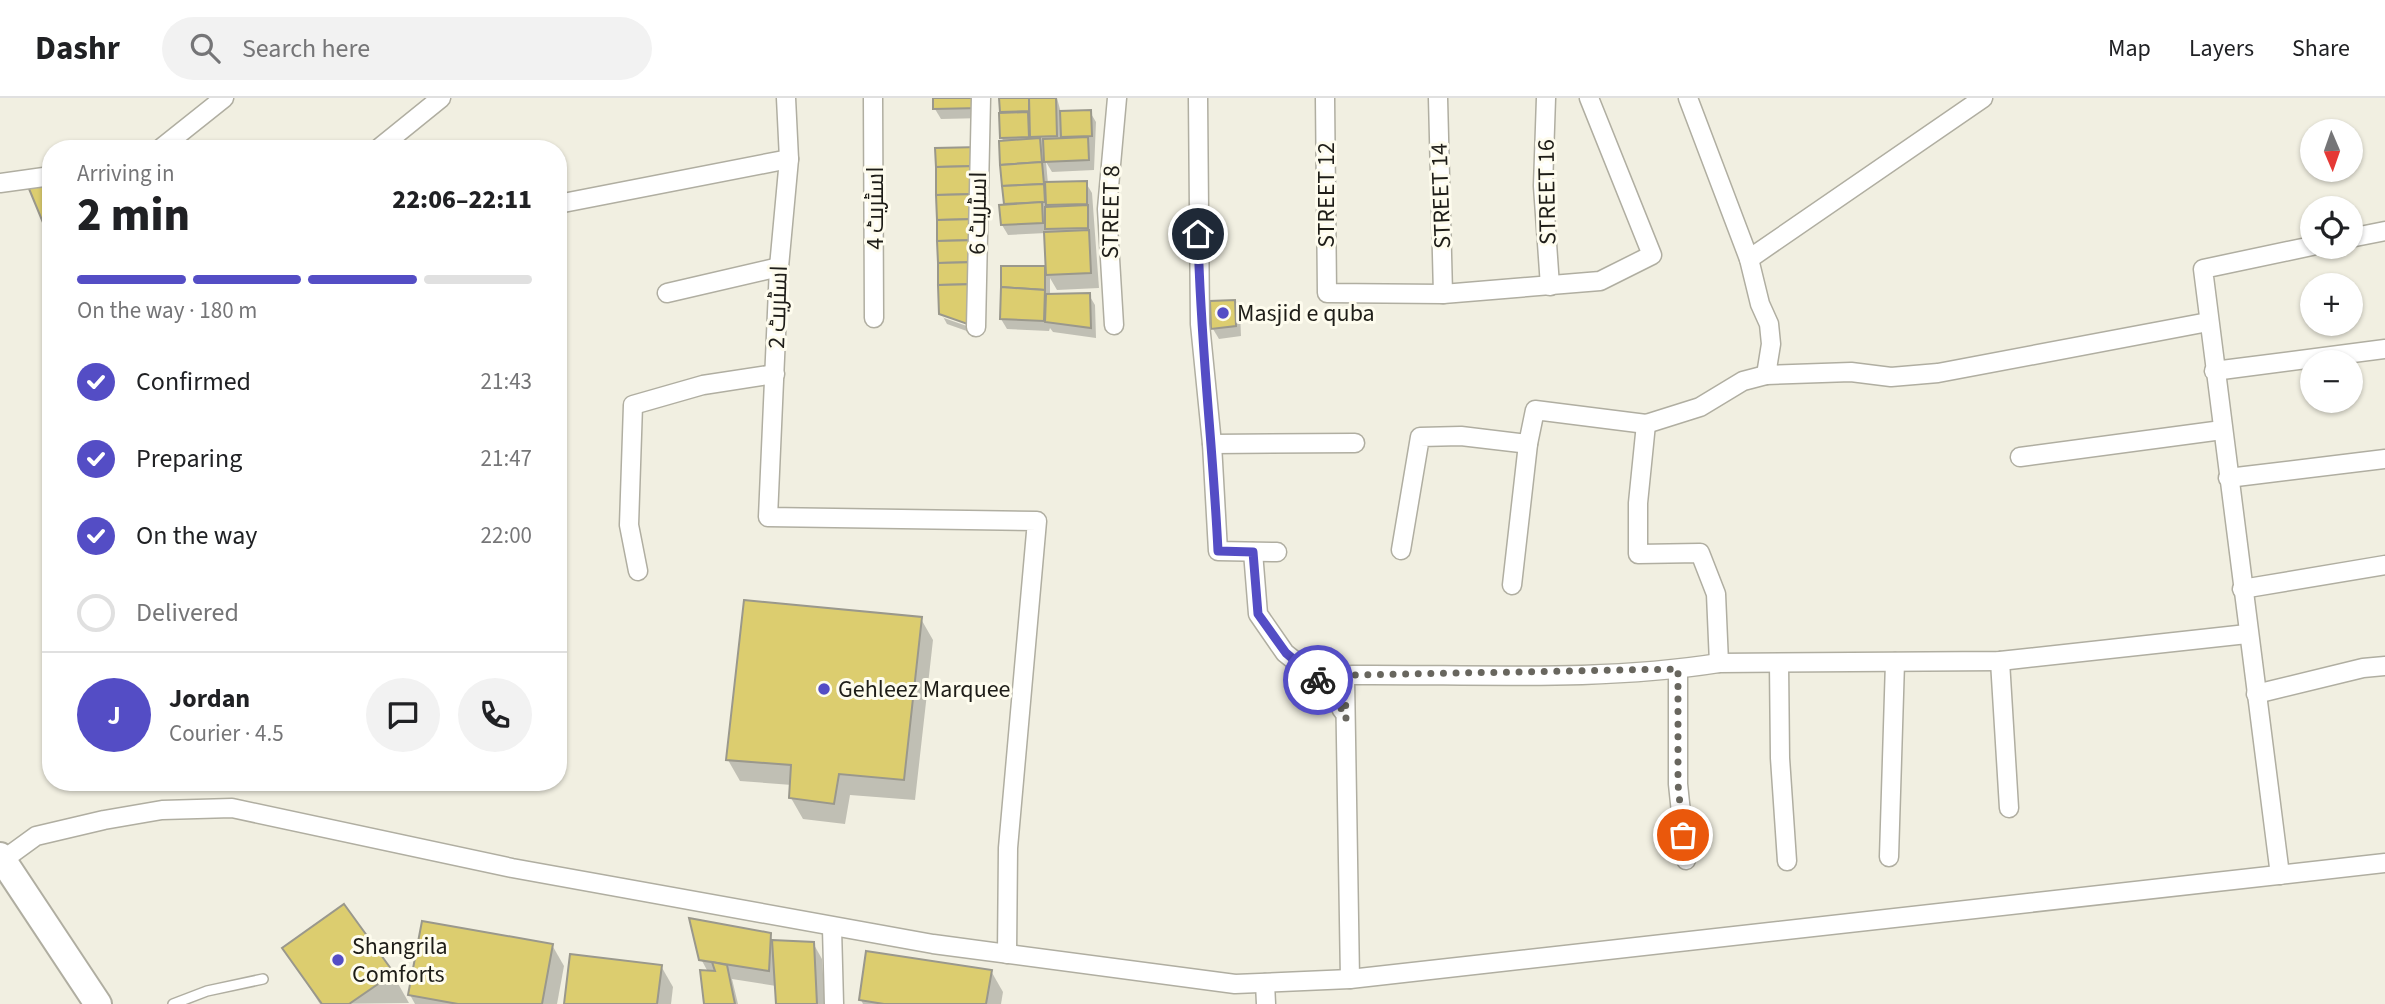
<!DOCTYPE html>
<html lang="en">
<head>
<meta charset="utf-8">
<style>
  body { margin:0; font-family:"Source Sans 3",Cairo,sans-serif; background:#f2f2f2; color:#202124; height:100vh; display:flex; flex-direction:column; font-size:26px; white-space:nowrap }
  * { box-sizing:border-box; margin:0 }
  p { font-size:23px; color:#757577 }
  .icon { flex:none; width:38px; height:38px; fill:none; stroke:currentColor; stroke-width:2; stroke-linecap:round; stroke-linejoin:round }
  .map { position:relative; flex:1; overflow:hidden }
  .sheet { position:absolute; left:42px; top:42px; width:525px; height:651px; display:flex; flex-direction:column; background:#fff; border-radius:28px; box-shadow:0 2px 5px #0004 }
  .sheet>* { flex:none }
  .needle { width:46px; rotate:178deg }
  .buttons { position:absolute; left:2300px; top:21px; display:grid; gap:14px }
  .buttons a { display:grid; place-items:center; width:63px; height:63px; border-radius:50%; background:#fff; box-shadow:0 2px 5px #0004; font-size:35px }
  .pin { position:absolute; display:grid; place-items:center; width:60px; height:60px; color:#fff; margin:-30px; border:4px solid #fff; border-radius:50%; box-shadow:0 2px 7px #0007 }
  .courier { position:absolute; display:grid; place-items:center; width:70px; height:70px; margin:-35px; border:5px solid #544dc5; border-radius:50%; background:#fff; color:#222; box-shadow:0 2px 9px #0007 }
  .headline em { font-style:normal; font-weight:800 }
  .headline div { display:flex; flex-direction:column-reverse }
  .headline { display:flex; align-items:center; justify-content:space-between; height:119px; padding:0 35px }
  h1 { font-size:46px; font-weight:800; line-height:52px }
  .bar { display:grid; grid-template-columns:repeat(4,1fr); gap:10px 7px; align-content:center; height:84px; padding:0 35px }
  .bar i { height:9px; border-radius:5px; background:#e0e0e0 }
  .bar .on { background:#544dc5 }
  .bar p { grid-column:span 4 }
  .line { display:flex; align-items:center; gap:18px; padding:0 35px; border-top:2px solid #e0e0e0 }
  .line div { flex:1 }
  .round { display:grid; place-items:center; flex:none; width:74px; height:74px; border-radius:37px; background:#f2f2f2 }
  ol { padding:0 35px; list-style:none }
  li { display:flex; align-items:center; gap:21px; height:77px }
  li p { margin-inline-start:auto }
  li .icon { padding:7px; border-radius:50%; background:#544dc5; color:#fff; stroke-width:4 }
  li:last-child { color:#757577 }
  li i { width:38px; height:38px; border:4px solid #e0e0e0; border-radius:50% }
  header { display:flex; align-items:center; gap:42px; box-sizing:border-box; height:98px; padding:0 35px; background:#fff; border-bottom:2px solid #e0e0e0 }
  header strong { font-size:33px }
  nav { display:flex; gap:38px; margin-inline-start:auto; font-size:24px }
  .search { width:490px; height:63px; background:#f2f2f2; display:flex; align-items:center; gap:18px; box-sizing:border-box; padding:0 24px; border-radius:38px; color:#757577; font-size:26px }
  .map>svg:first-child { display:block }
  .shadow { fill:#0003 }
  .building { fill:#dccd6f; stroke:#9a988c; stroke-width:2 }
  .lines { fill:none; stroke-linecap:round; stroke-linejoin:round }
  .lane-casing { stroke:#b0aea1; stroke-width:12 }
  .street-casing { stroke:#b0aea1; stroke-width:21 }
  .secondary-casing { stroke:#b0aea1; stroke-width:30 }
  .lane { stroke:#fff; stroke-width:9 }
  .street { stroke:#fff; stroke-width:18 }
  .secondary { stroke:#fff; stroke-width:26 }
  .done { stroke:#68665e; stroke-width:7; stroke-dasharray:0 12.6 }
  .route { stroke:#544dc5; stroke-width:9 }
  .poi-dot { fill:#544dc5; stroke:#fefcee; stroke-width:2.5 }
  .labels { text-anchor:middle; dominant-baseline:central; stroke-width:6; stroke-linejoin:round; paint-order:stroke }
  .street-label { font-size:24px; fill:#1e1d18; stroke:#fefcee }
  .poi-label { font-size:24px; fill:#1e1d18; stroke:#fefcee; text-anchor:start }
</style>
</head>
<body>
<header>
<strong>Dashr</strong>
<div class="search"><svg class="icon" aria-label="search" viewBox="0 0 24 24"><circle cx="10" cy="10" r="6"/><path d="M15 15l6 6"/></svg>Search here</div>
<nav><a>Map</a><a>Layers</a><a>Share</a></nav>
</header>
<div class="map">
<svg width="2385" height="906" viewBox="0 0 2385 906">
  <rect width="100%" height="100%" fill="#f1efe1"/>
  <g class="shadow">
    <path d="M935,0H985V20L941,21L935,11Z"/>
    <path d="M1001,0H1057L1061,15L1090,14L1096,24L1094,72L1052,74L1046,64L1048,86L1086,85L1092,95L1099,190L1057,192L1050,180V198L1089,197L1095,207L1096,240L1053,234L1050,230L1049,233L1007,231L1001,221L1044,170L1048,176L1046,135L1008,137L1002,127L1005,108Z"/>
    <path d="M1234,204L1240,214L1241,238L1219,241L1213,231Z"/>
    <path d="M941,215L944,220L981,233V238L947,226Z"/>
    <path d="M921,521L933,542L915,702L850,697L845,726L803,721L791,700L792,687L740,683L728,662Z"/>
    <path d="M770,837L773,844L813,845L822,861L825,906H777L776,888L732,881L738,906H706L708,874L701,861Z"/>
    <path d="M552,847L564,868L557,906H415L410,897Z"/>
    <path d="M284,850L392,875L409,905L320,906Z"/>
    <path d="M661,868L673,889L671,906H566Z"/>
    <path d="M991,873L1003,894L1001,906H863L861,902Z"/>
  </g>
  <g class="building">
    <path d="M933,0H980V10L933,11Z"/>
    <path d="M999,0H1029V13L1000,14Z"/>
    <path d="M1029,0H1056L1057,38L1030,39Z"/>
    <path d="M1091,12L1092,38L1061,39L1060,13Z"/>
    <path d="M1028,14L1029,39L1000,40L999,15Z"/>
    <path d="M1088,39L1089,62L1044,64L1043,41Z"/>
    <path d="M1040,40L1042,64L1000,67L999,43Z"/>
    <path d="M980,49V68L936,69L935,50Z"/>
    <path d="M1042,64L1044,86L1002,88L1000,67Z"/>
    <path d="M977,68L978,96L936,97V69Z"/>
    <path d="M51,82V125L44,127L27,86Z"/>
    <path d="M1087,83V106L1046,107L1045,84Z"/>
    <path d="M1044,86L1045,104L1004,106L1002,88Z"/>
    <path d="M978,96V121L937,122L936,97Z"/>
    <path d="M1042,104L1043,125L1001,127L999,107Z"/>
    <path d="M1088,107V130L1045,131V109Z"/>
    <path d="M978,121L979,142L937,143V122Z"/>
    <path d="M1089,132L1091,175L1046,177L1044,134Z"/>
    <path d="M979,142V164L938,165L937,143Z"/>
    <path d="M979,164L980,186L938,187V165Z"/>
    <path d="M1001,168H1045V192L1001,189Z"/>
    <path d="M980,186L976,229L939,216L938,187Z"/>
    <path d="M1001,189L1045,192L1044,223L1000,221Z"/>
    <path d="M1090,195L1091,230L1045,224L1046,196Z"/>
    <path d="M1235,202L1236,228L1211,231L1210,203Z"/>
    <path d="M744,502L922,519L904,682L839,676L834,706L789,700L791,667L726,662Z"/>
    <path d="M344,806L394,875L349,906H322L282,850Z"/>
    <path d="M689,820L771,835L769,873L699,862Z"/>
    <path d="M422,823L553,846L542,906H458L408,897Z"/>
    <path d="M772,842L814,844L817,906H776Z"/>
    <path d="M866,853L992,872L986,906H884L859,902Z"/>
    <path d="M570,856L662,867L657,906H564Z"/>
    <path d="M712,864L727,867L735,906H704L700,872L715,873Z"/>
  </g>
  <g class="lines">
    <defs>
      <path id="lane" d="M173,906L207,893L263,881"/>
      <g id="street">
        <path d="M786,0L789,61L779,169L768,419L1037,423L1008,750L1007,856"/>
        <path d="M873,0L874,220"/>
        <path d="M1198,0L1200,226L1212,346L1218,453L1277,454"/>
        <path d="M1325,0L1327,195L1443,196L1600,183L1652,157L1589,0"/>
        <path d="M1438,0L1443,196"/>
        <path d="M1546,0L1543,88L1550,188"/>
        <path d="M1688,0L1749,161L1760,206L1769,226L1771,246L1766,277L1851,274L1891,279L1938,275L2208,224"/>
        <path d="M160,51L224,0"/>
        <path d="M378,51L441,0"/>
        <path d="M0,85L51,78"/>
        <path d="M558,106L789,61"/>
        <path d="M2350,140L2385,133"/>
        <path d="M1749,161L1983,0"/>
        <path d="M667,195L779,169"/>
        <path d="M1114,227L1107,111L1117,0"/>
        <path d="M976,229L981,0"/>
        <path d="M2214,273L2385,251"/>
        <path d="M1646,326L1638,405V456L1700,455L1716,496L1719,565"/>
        <path d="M1212,346L1355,345"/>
        <path d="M2020,359L2222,332"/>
        <path d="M2228,380L2385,361"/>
        <path d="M1401,452L1420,339L1461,338L1528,346L1535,312L1646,326L1700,309L1743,283L1766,277"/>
        <path d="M1253,454L1258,516L1285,555L1333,593L1342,612"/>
        <path d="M638,473L629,427L633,307L703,287L775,276"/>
        <path d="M1512,487L1528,346"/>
        <path d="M2242,491L2385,467"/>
        <path d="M2000,563L2009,710"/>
        <path d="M1779,565L1780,660L1787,763"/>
        <path d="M1678,571V686L1686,762"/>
        <path d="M2256,596L2363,570L2385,568"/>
        <path d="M1889,759L1895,564"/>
        <path d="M3,762L36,738L104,722L162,712L232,710L512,770L933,846L1235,886L1350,881L2385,765"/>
        <path d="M2280,777L2203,171L2312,148"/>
        <path d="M832,830L834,906"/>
        <path d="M1350,881L1345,581L1352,577C1473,576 1599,584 1719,565L2000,563L2247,536"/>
        <path d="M1265,885L1266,906"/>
      </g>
      <path id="secondary" d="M0,758L98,906"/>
    </defs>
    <use href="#lane" class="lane-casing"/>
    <use href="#street" class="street-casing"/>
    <use href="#secondary" class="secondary-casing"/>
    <use href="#lane" class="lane"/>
    <use href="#street" class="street"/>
    <use href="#secondary" class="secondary"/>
  </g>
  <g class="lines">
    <path class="done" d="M1318,582L1333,593L1346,621L1345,581L1352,577L1678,571V686L1683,737"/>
    <path class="route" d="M1198,136C1200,242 1213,347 1218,453L1253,454L1258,516L1286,555L1318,582"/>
  </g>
  <g class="poi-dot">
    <circle cx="1223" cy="215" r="7"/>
    <circle cx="824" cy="591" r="7"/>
    <circle cx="338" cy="862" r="7"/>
  </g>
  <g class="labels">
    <g class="street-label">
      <text transform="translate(1547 94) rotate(-91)">STREET 16</text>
      <text transform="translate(1326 97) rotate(-90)">STREET 12</text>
      <text transform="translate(1441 98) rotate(-92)">STREET 14</text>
      <text transform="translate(875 110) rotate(-90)">اسٹریٹ 4</text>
      <text transform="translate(1111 114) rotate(-89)">STREET 8</text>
      <text transform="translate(978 115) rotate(-89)">اسٹریٹ 6</text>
      <text transform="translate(778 209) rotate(-88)">اسٹریٹ 2</text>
    </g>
    <g class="poi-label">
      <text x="1237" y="215">Masjid e quba</text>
      <text x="838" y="591">Gehleez Marquee</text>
      <text x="352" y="848">Shangrila<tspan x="352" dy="28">Comforts</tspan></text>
    </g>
  </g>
</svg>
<div class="buttons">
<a><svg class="needle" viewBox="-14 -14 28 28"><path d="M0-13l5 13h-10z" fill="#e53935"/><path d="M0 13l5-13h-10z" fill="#757577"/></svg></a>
<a><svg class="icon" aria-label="locate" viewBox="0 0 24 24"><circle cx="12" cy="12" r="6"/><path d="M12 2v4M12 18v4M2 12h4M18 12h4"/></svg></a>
<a>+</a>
<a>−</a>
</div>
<div class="pin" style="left:1683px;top:737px;background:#ea580c"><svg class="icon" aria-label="bag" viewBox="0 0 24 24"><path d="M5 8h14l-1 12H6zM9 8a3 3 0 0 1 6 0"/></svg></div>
<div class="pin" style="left:1198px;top:136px;background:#1f2937"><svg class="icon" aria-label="home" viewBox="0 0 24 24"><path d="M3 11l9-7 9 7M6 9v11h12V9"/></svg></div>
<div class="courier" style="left:1318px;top:582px"><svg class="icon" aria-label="bike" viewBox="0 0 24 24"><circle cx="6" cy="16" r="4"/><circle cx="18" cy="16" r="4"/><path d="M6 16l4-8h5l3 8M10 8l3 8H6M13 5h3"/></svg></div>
<section class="sheet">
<div class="headline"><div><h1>2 min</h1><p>Arriving in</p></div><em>22:06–22:11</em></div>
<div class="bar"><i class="on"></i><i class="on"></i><i class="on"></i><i></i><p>On the way · 180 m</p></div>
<ol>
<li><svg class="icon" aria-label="check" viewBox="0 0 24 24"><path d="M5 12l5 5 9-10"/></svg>Confirmed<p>21:43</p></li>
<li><svg class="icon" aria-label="check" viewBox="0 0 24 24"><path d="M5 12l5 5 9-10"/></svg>Preparing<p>21:47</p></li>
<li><svg class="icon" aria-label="check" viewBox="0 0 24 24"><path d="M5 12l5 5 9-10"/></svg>On the way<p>22:00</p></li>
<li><i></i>Delivered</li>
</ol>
<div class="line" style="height:126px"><b class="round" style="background:#544dc5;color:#fff">J</b><div><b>Jordan</b><p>Courier · 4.5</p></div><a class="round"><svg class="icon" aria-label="chat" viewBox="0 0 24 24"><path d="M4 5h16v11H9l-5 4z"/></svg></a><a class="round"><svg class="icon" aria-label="phone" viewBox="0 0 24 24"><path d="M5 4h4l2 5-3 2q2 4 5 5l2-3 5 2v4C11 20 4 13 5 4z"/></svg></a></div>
</section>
</div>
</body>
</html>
